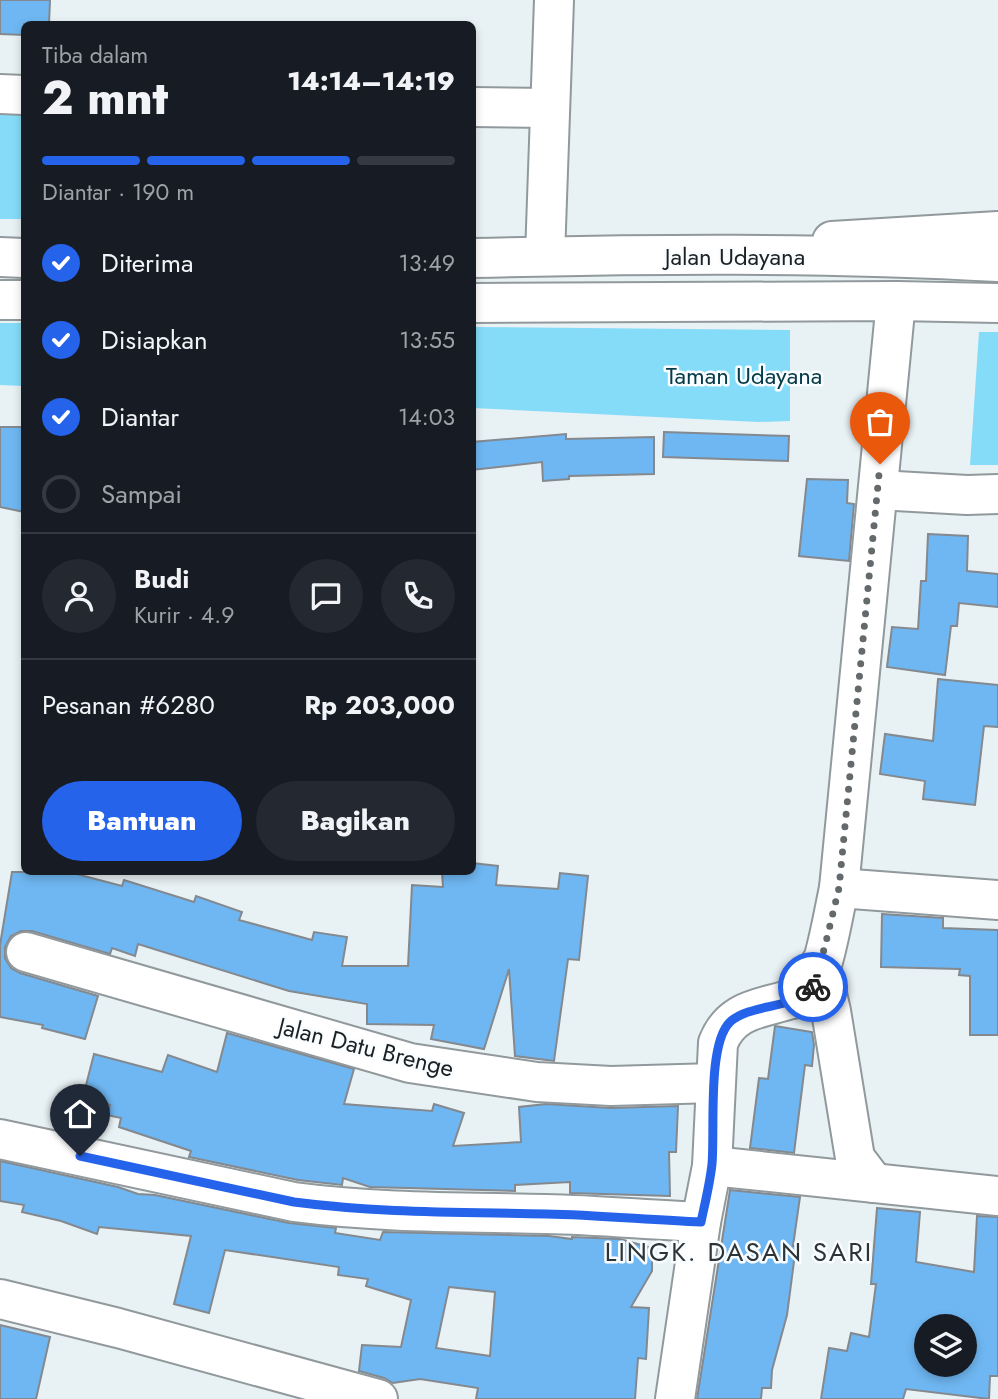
<!DOCTYPE html>
<html lang="id">
<head>
<meta charset="utf-8">
<style>
  body { margin:0; font-family:Jost,sans-serif; background:#242831; color:#f1f3f6; height:100vh; display:flex; flex-direction:column; font-size:26px; white-space:nowrap }
  * { box-sizing:border-box; margin:0 }
  p { font-size:23px; color:#9ea1a6 }
  .icon { flex:none; width:38px; height:38px; fill:none; stroke:currentColor; stroke-width:2; stroke-linecap:round; stroke-linejoin:round }
  .map { position:relative; flex:1; overflow:hidden }
  .side { position:absolute; left:21px; top:21px; width:455px; height:854px; display:flex; flex-direction:column; background:#171b24; border-radius:10px; box-shadow:0 4px 10px #0003 }
  .side>* { flex:none }
  .fabs { position:absolute; left:914px; top:1314px; display:grid; gap:14px }
  .fabs a { display:grid; place-items:center; width:63px; height:63px; border-radius:50%; background:#171b24; box-shadow:0 4px 10px #0003; font-size:35px }
  .pin { position:absolute; display:grid; place-items:center; width:60px; height:60px; color:#fff; margin:-72px -30px; border-radius:50% 50% 50% 0; rotate:-45deg; box-shadow:0 0 7px #0007 }
  .pin .icon { rotate:45deg }
  .courier { position:absolute; display:grid; place-items:center; width:70px; height:70px; margin:-35px; border:5px solid #2563eb; border-radius:50%; background:#fff; color:#222; box-shadow:0 2px 9px #0007 }
  .headline em { font-style:normal; font-weight:800 }
  .headline div { display:flex; flex-direction:column-reverse }
  .headline { display:flex; align-items:center; justify-content:space-between; height:119px; padding:0 21px }
  h1 { font-size:46px; font-weight:800; line-height:52px }
  .bar { display:grid; grid-template-columns:repeat(4,1fr); gap:10px 7px; align-content:center; height:84px; padding:0 21px }
  .bar i { height:9px; border-radius:5px; background:#363941 }
  .bar .selected { background:#2563eb }
  .bar p { grid-column:span 4 }
  .line { display:flex; align-items:center; gap:18px; padding:0 21px; border-top:2px solid #363941 }
  .line div { flex:1 }
  .round { display:grid; place-items:center; flex:none; width:74px; height:74px; border-radius:37px; background:#242831 }
  ol { padding:0 21px; list-style:none }
  li { display:flex; align-items:center; gap:21px; height:77px }
  li p { margin-inline-start:auto }
  li .icon { padding:7px; border-radius:50%; background:#2563eb; color:#fff; stroke-width:4 }
  li:last-child { color:#9ea1a6 }
  li i { width:38px; height:38px; border:4px solid #363941; border-radius:50% }
  .action { display:flex; gap:14px; margin-top:auto; padding:14px 21px }
  .action a { flex:1; height:80px; border-radius:42px; background:#2563eb; color:#fff; font-size:28px; font-weight:800; line-height:80px; text-align:center }
  .action a+a { background:#242831; color:#f1f3f6 }
  .map>svg:first-child { display:block }
  .green { fill:#85dcf9 }
  .building { fill:#6fb7f2; stroke:#83898f; stroke-width:2; fill-rule:evenodd }
  .lines { fill:none; stroke-linecap:round; stroke-linejoin:round }
  .minor-casing { stroke:#91999c; stroke-width:42 }
  .major-casing { stroke:#91999c; stroke-width:42 }
  .minor { stroke:#fff; stroke-width:38 }
  .major { stroke:#fff; stroke-width:38 }
  .done { stroke:#64696b; stroke-width:7; stroke-dasharray:0 12.6 }
  .route { stroke:#2563eb; stroke-width:9 }
  .labels { text-anchor:middle; dominant-baseline:central; stroke-width:5; stroke-linejoin:round; paint-order:stroke }
  .street-label { font-size:24px; fill:#1d2021; stroke:#fafdff }
  .park-label { font-size:24px; fill:#053a49; stroke:#fafdff }
  .neighbourhood-label { font-size:26px; letter-spacing:2px; fill:#2d3437; stroke:#fafdff }
</style>
</head>
<body>
<div class="map">
<svg width="998" height="1399" viewBox="0 0 998 1399">
  <rect width="100%" height="100%" fill="#e8f1f4"/>
  <g class="green">
    <path d="M24,78V219H0V80Z"/>
    <path d="M0,323H24V386L0,385Z"/>
    <path d="M473,327L790,330V421L758,422L473,408Z"/>
    <path d="M979,332H998V465H970Z"/>
  </g>
  <g class="building">
    <path d="M0,0H50L49,24H24V35L0,34Z"/>
    <path d="M0,427H24V512L0,507Z"/>
    <path d="M664,432L789,436L788,461L663,457Z"/>
    <path d="M566,434V439L654,437V474L569,476V479L543,481L542,462L472,470V442Z"/>
    <path d="M807,479L848,480L847,503L854,504L849,561L799,556Z"/>
    <path d="M928,534L968,536L967,571L998,574V607L959,603L957,626H951L945,675L887,667L892,627L918,629L921,581H926Z"/>
    <path d="M938,679L998,685V727L984,726L975,805L923,799L925,781L880,774L885,734L933,741Z"/>
    <path d="M472,863L498,866L496,885L558,889L560,873L588,876L579,960L568,959L554,1061L515,1056L509,969L484,1049L431,1039L434,1025L367,1024V1004L289,991L138,944L135,956L112,948L110,954L32,931H21L11,936L5,947V958L11,968L20,973L98,996L85,1039L42,1028L43,1025L0,1017V945L12,872H69L122,886L124,880L194,902L196,896L242,912L239,920L312,940L314,932L347,937L342,966H408L412,885L443,887L442,872H472Z"/>
    <path d="M882,914L943,918V928L998,930V1035H970V976L959,975L960,969L881,967Z"/>
    <path d="M775,1026L812,1032L814,1045L812,1066L805,1065L794,1153L750,1148L759,1078L768,1079Z"/>
    <path d="M227,1033L354,1069L344,1104L432,1111L434,1104L464,1113L453,1146L521,1142L519,1107L546,1104L610,1108L678,1106L676,1152H669L670,1196L570,1193V1182L515,1185V1191L370,1187L343,1178L342,1185L298,1180L189,1157L191,1151L119,1127L121,1118L107,1115L110,1105L83,1097L94,1054L162,1072L168,1055L217,1072Z"/>
    <path d="M0,1161L118,1187L138,1194L155,1195L289,1223L336,1228L335,1233L380,1240L383,1232L549,1236L572,1239V1237L620,1239L652,1248V1271L631,1307L649,1308L646,1359L638,1358L635,1399H476L478,1388L420,1379L393,1383L384,1378L359,1371L362,1345L401,1347L411,1300L366,1286L368,1279L338,1275L339,1267L225,1250L209,1313L174,1304L191,1236L99,1227L97,1234L61,1221L22,1212L24,1205L0,1201ZM449,1287L495,1292L490,1356L436,1348Z"/>
    <path d="M730,1190L800,1197L793,1246H796L787,1315L772,1370L771,1388H762L761,1399H697Z"/>
    <path d="M877,1208L920,1212L916,1262L974,1272L977,1216L998,1217V1376H990L989,1399L906,1389L903,1399H821L829,1348L847,1351L851,1333L869,1337L876,1284H871ZM926,1326H964V1365H926Z"/>
    <path d="M0,1325L50,1337L36,1399H0Z"/>
  </g>
  <g class="lines">
    <defs>
      <g id="minor">
        <path d="M0,94L24,95"/>
        <path d="M472,107L549,108"/>
        <path d="M832,241L998,231"/>
        <path d="M545,256L554,0"/>
        <path d="M878,490L967,495L998,494"/>
        <path d="M839,888L998,900"/>
        <path d="M26,952L410,1063L537,1082L611,1086L715,1083"/>
        <path d="M820,964L831,1011L855,1158L874,1183"/>
        <path d="M0,1139L294,1202C378,1213 462,1212 546,1214C598,1215 649,1220 701,1222"/>
        <path d="M712,1166L998,1196"/>
        <path d="M0,1299L118,1328L378,1399"/>
        <path d="M675,1399L701,1222L712,1166L718,1043C731,1010 758,1009 788,1000C797,998 807,996 812,988C824,972 834,911 839,888L896,301"/>
      </g>
      <g id="major">
        <path d="M0,257L24,258"/>
        <path d="M472,258C647,254 823,252 998,262"/>
        <path d="M0,300H24"/>
        <path d="M472,303L896,301L998,303"/>
      </g>
    </defs>
    <use href="#minor" class="minor-casing"/>
    <use href="#major" class="major-casing"/>
    <use href="#minor" class="minor"/>
    <use href="#major" class="major"/>
  </g>
  <g class="lines">
    <path class="done" d="M813,987L825,946L839,888L880,464"/>
    <path class="route" d="M80,1156L294,1202C378,1213 462,1212 546,1214C598,1215 649,1220 701,1222C705,1203 710,1183 712,1164C715,1131 707,1044 730,1022C751,1003 797,1009 813,987"/>
  </g>
  <g class="labels">
    <g class="street-label">
      <text x="735" y="256">Jalan Udayana</text>
      <text transform="translate(366 1047) rotate(14)">Jalan Datu Brenge</text>
    </g>
    <g class="park-label">
      <text x="744" y="375">Taman Udayana</text>
    </g>
    <g class="neighbourhood-label">
      <text x="739" y="1252">LINGK. DASAN SARI</text>
    </g>
  </g>
</svg>
<div class="fabs">
<a><svg class="icon" aria-label="layers" viewBox="0 0 24 24"><path d="M12 4l9 5-9 5-9-5zM3 14l9 5 9-5"/></svg></a>
</div>
<div class="pin" style="left:880px;top:464px;background:#ea580c"><svg class="icon" aria-label="bag" viewBox="0 0 24 24"><path d="M5 8h14l-1 12H6zM9 8a3 3 0 0 1 6 0"/></svg></div>
<div class="pin" style="left:80px;top:1156px;background:#1f2937"><svg class="icon" aria-label="home" viewBox="0 0 24 24"><path d="M3 11l9-7 9 7M6 9v11h12V9"/></svg></div>
<div class="courier" style="left:813px;top:987px"><svg class="icon" aria-label="bike" viewBox="0 0 24 24"><circle cx="6" cy="16" r="4"/><circle cx="18" cy="16" r="4"/><path d="M6 16l4-8h5l3 8M10 8l3 8H6M13 5h3"/></svg></div>
<section class="side">
<div class="headline"><div><h1>2 mnt</h1><p>Tiba dalam</p></div><em>14:14–14:19</em></div>
<div class="bar"><i class="selected"></i><i class="selected"></i><i class="selected"></i><i></i><p>Diantar · 190 m</p></div>
<ol>
<li><svg class="icon" aria-label="check" viewBox="0 0 24 24"><path d="M5 12l5 5 9-10"/></svg>Diterima<p>13:49</p></li>
<li><svg class="icon" aria-label="check" viewBox="0 0 24 24"><path d="M5 12l5 5 9-10"/></svg>Disiapkan<p>13:55</p></li>
<li><svg class="icon" aria-label="check" viewBox="0 0 24 24"><path d="M5 12l5 5 9-10"/></svg>Diantar<p>14:03</p></li>
<li><i></i>Sampai</li>
</ol>
<div class="line" style="height:126px"><a class="round"><svg class="icon" aria-label="person" viewBox="0 0 24 24"><circle cx="12" cy="8" r="4"/><path d="M4 21q1-7 8-7t8 7"/></svg></a><div><b>Budi</b><p>Kurir · 4.9</p></div><a class="round"><svg class="icon" aria-label="chat" viewBox="0 0 24 24"><path d="M4 5h16v11H9l-5 4z"/></svg></a><a class="round"><svg class="icon" aria-label="phone" viewBox="0 0 24 24"><path d="M5 4h4l2 5-3 2q2 4 5 5l2-3 5 2v4C11 20 4 13 5 4z"/></svg></a></div>
<div class="line" style="height:91px"><div>Pesanan #6280</div><b>Rp 203,000</b></div>
<div class="action"><a>Bantuan</a><a>Bagikan</a></div>
</section>
</div>
</body>
</html>
